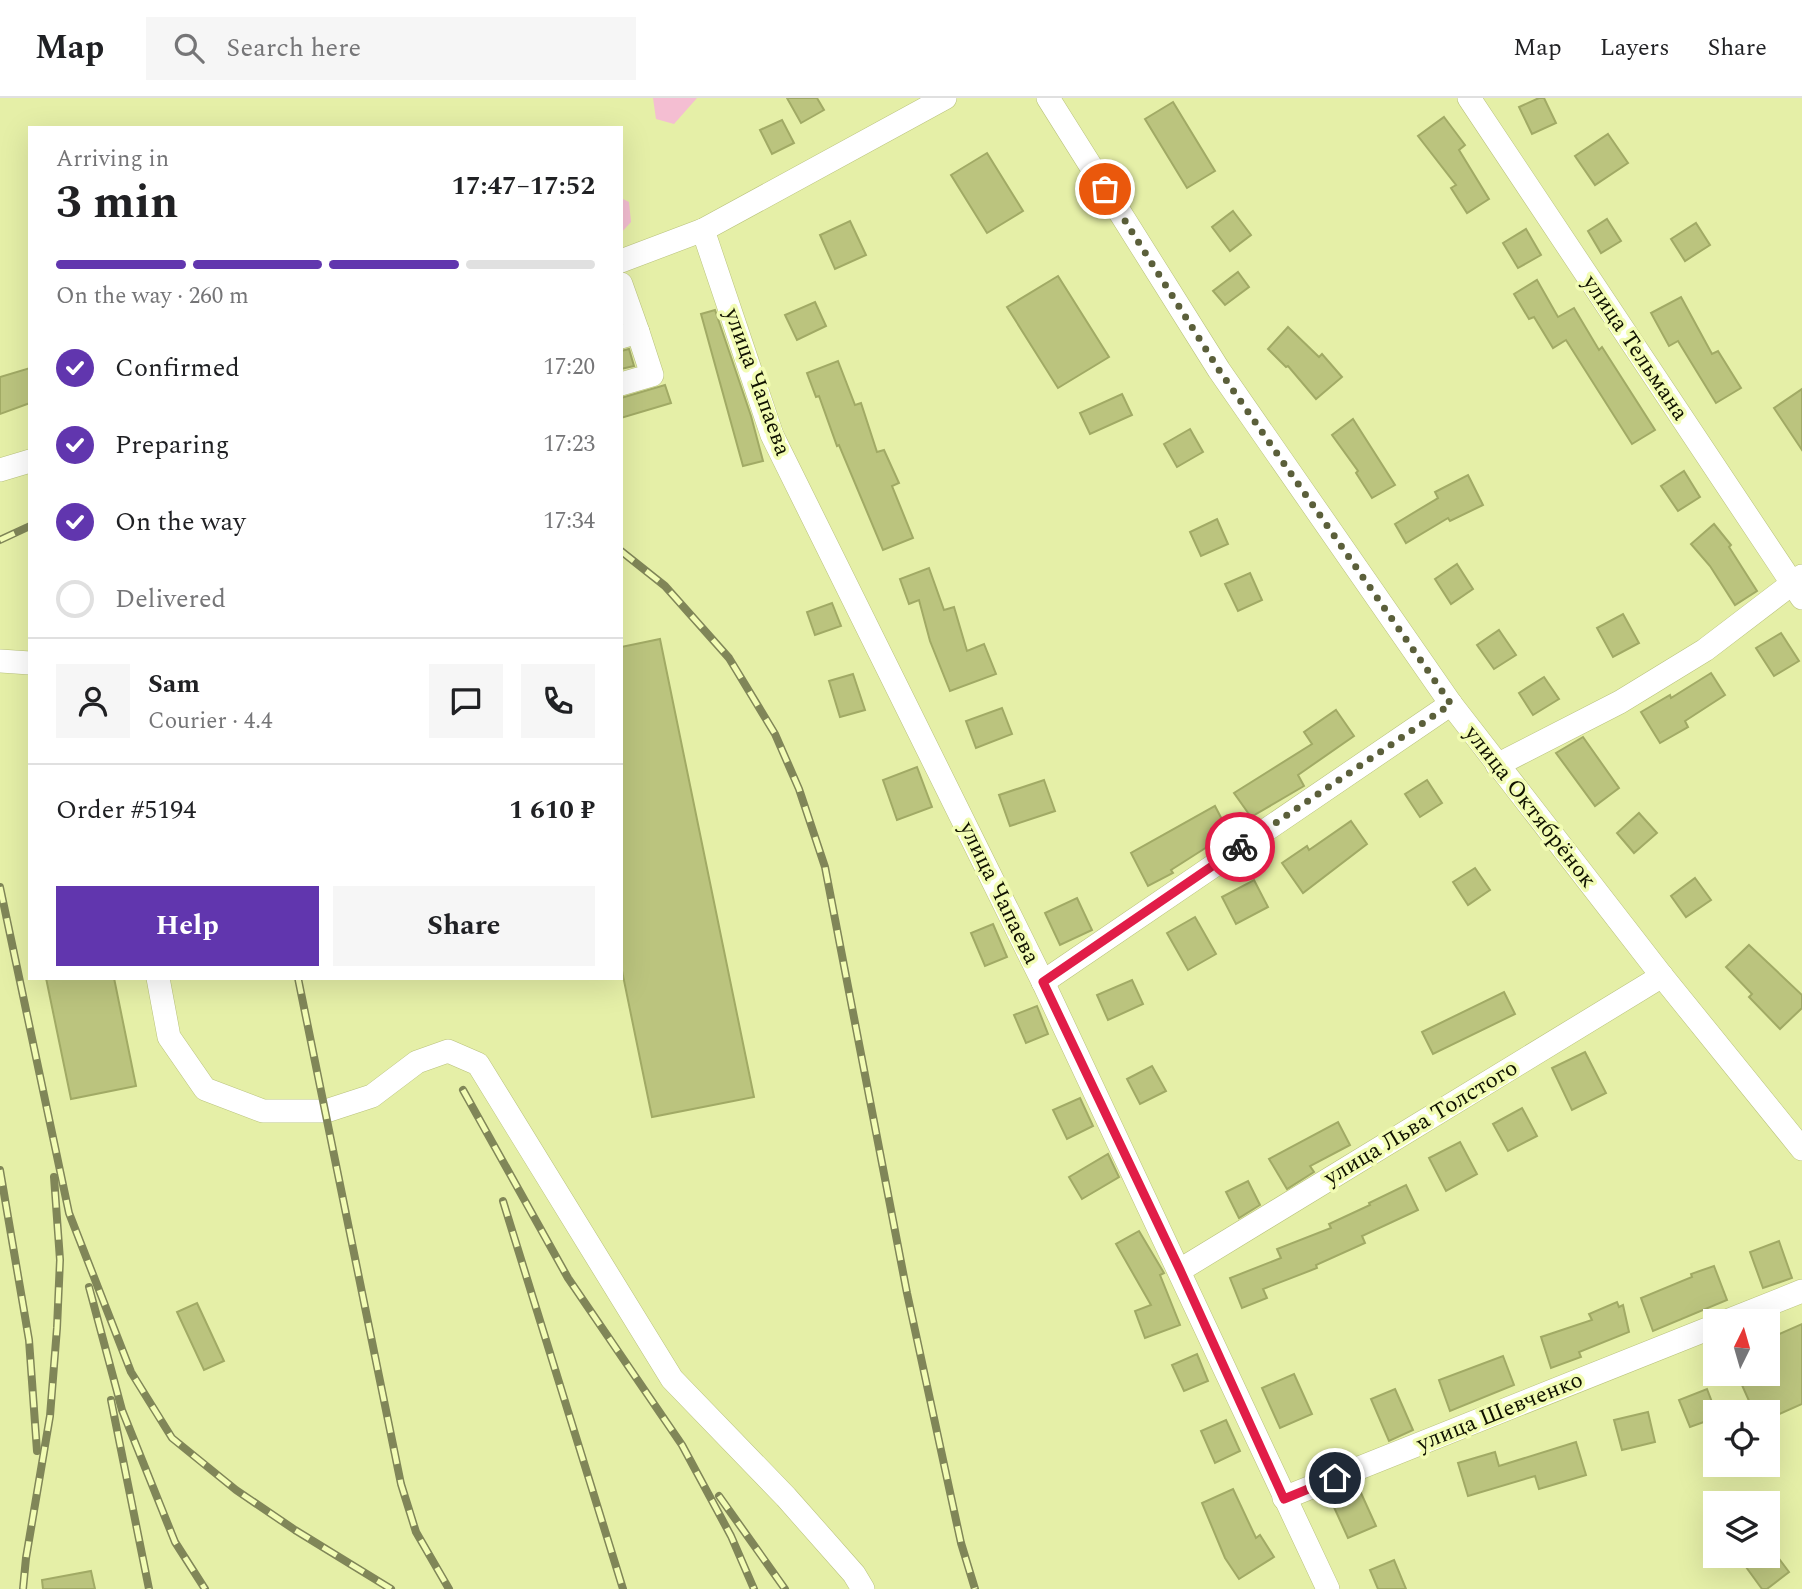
<!DOCTYPE html>
<html lang="en">
<head>
<meta charset="utf-8">
<style>
  body { margin:0; font-family:Spectral,serif; background:#f6f6f6; color:#202124; height:100vh; display:flex; flex-direction:column; font-size:26px; white-space:nowrap }
  * { box-sizing:border-box; margin:0 }
  p { font-size:23px; color:#757577 }
  .icon { flex:none; width:38px; height:38px; fill:none; stroke:currentColor; stroke-width:2; stroke-linecap:round; stroke-linejoin:round }
  .map { position:relative; flex:1; overflow:hidden }
  .sheet { position:absolute; left:28px; top:28px; width:595px; height:854px; display:flex; flex-direction:column; background:#fff; border-radius:0px; box-shadow:0 7px 28px #0002 }
  .sheet>* { flex:none }
  .needle { width:46px; rotate:5deg }
  .buttons { position:absolute; left:1703px; top:1211px; display:grid; gap:14px }
  .buttons a { display:grid; place-items:center; width:77px; height:77px; border-radius:0px; background:#fff; box-shadow:0 7px 28px #0002; font-size:35px }
  .pin { position:absolute; display:grid; place-items:center; width:60px; height:60px; color:#fff; margin:-30px; border:4px solid #fff; border-radius:50%; box-shadow:0 2px 7px #0007 }
  .courier { position:absolute; display:grid; place-items:center; width:70px; height:70px; margin:-35px; border:5px solid #e11d48; border-radius:50%; background:#fff; color:#222; box-shadow:0 2px 9px #0007 }
  .head em { font-style:normal; font-weight:700 }
  .head div { display:flex; flex-direction:column-reverse }
  .head { display:flex; align-items:center; justify-content:space-between; height:119px; padding:0 28px }
  h1 { font-size:46px; font-weight:700; line-height:52px }
  .bar { display:grid; grid-template-columns:repeat(4,1fr); gap:10px 7px; align-content:center; height:84px; padding:0 28px }
  .bar i { height:9px; border-radius:5px; background:#e0e0e0 }
  .bar .current { background:#6136ae }
  .bar p { grid-column:span 4 }
  .line { display:flex; align-items:center; gap:18px; padding:0 28px; border-top:2px solid #e0e0e0 }
  .line div { flex:1 }
  .round { display:grid; place-items:center; flex:none; width:74px; height:74px; border-radius:0px; background:#f6f6f6 }
  ol { padding:0 28px; list-style:none }
  li { display:flex; align-items:center; gap:21px; height:77px }
  li p { margin-inline-start:auto }
  li .icon { padding:7px; border-radius:50%; background:#6136ae; color:#fff; stroke-width:4 }
  li:last-child { color:#757577 }
  li i { width:38px; height:38px; border:4px solid #e0e0e0; border-radius:50% }
  .action { display:flex; gap:14px; margin-top:auto; padding:14px 28px }
  .action a { flex:1; height:80px; border-radius:0px; background:#6136ae; color:#fff; font-size:28px; font-weight:700; line-height:80px; text-align:center }
  .action a+a { background:#f6f6f6; color:#202124 }
  header { display:flex; align-items:center; gap:42px; box-sizing:border-box; height:98px; padding:0 35px; background:#fff; border-bottom:2px solid #e0e0e0 }
  header strong { font-size:33px }
  nav { display:flex; gap:38px; margin-inline-start:auto; font-size:24px }
  .search { width:490px; height:63px; background:#f6f6f6; display:flex; align-items:center; gap:18px; box-sizing:border-box; padding:0 24px; border-radius:0px; color:#757577; font-size:26px }
  .map>svg:first-child { display:block }
  .green { fill:#f4bed2 }
  .building { fill:#bbc47e; stroke:#a1aa65; stroke-width:2 }
  .lines { fill:none; stroke-linecap:round; stroke-linejoin:round }
  .minor-casing { stroke:#b9c27c; stroke-width:24 }
  .minor { stroke:#fff; stroke-width:23 }
  .rail-casing { stroke:#808658; stroke-width:8 }
  .rail { stroke:#f2fcb4; stroke-width:5; stroke-dasharray:16; stroke-linecap:butt }
  .done { stroke:#5b5f3a; stroke-width:7; stroke-dasharray:0 12.6 }
  .route { stroke:#e11d48; stroke-width:9 }
  .labels { text-anchor:middle; dominant-baseline:central; stroke-width:7; stroke-linejoin:round; paint-order:stroke }
  .street-label { font-size:23px; fill:#101200; stroke:#f2fcb4 }
</style>
</head>
<body>
<header>
<strong>Map</strong>
<div class="search"><svg class="icon" aria-label="search" viewBox="0 0 24 24"><circle cx="10" cy="10" r="6"/><path d="M15 15l6 6"/></svg>Search here</div>
<nav><a>Map</a><a>Layers</a><a>Share</a></nav>
</header>
<div class="map">
<svg width="1802" height="1491" viewBox="0 0 1802 1491">
  <rect width="100%" height="100%" fill="#e5efa7"/>
  <g class="green">
    <path d="M653,0H697L674,26L656,21Z"/>
    <path d="M621,100L629,104L631,124L621,135Z"/>
  </g>
  <g class="building">
    <path d="M787,0H817L824,12L801,25Z"/>
    <path d="M1539,0H1544L1556,25L1532,36L1519,9Z"/>
    <path d="M1173,4L1215,73L1187,90L1145,21Z"/>
    <path d="M1444,19L1465,47L1459,52L1489,101L1467,115L1451,90L1456,87L1418,38Z"/>
    <path d="M782,22L794,45L772,56L760,32Z"/>
    <path d="M1608,36L1628,65L1595,87L1575,58Z"/>
    <path d="M987,55L1023,113L987,135L951,77Z"/>
    <path d="M1233,113L1251,137L1230,153L1212,129Z"/>
    <path d="M1607,121L1621,143L1601,155L1588,133Z"/>
    <path d="M850,123L866,157L835,171L820,137Z"/>
    <path d="M1696,125L1710,147L1685,163L1671,141Z"/>
    <path d="M1526,131L1541,157L1518,170L1503,145Z"/>
    <path d="M1238,174L1249,189L1225,207L1213,193Z"/>
    <path d="M1058,178L1109,259L1058,290L1007,209Z"/>
    <path d="M1537,182L1558,219L1574,210L1599,252L1602,249L1655,332L1632,346L1566,242L1553,250L1534,219L1529,221L1514,196Z"/>
    <path d="M1681,199L1712,256L1718,253L1741,290L1716,305L1678,243L1669,248L1651,215Z"/>
    <path d="M815,204L826,228L797,242L785,217Z"/>
    <path d="M715,212L751,318L763,363L743,368L701,216Z"/>
    <path d="M1288,229L1319,259L1322,256L1342,279L1316,301L1288,268L1286,269L1268,251Z"/>
    <path d="M629,251L634,268L621,271V253Z"/>
    <path d="M838,263L855,307L861,305L877,354L884,352L899,385L892,388L913,440L883,452L839,347L837,348L819,298L816,299L807,275Z"/>
    <path d="M30,270V305L0,316V279Z"/>
    <path d="M665,287L671,305L621,320V300Z"/>
    <path d="M1802,291V352L1774,310Z"/>
    <path d="M1122,296L1132,317L1090,336L1080,315Z"/>
    <path d="M1353,321L1395,387L1372,400L1356,375L1358,373L1332,337Z"/>
    <path d="M1190,331L1203,354L1177,369L1164,346Z"/>
    <path d="M1684,373L1700,399L1678,413L1661,388Z"/>
    <path d="M1468,377L1483,407L1450,423L1448,420L1406,445L1395,426L1438,400L1435,394Z"/>
    <path d="M1217,421L1228,446L1201,458L1190,434Z"/>
    <path d="M1714,426L1731,447L1729,449L1757,493L1735,507L1710,468L1691,446Z"/>
    <path d="M1457,466L1473,491L1451,506L1435,481Z"/>
    <path d="M929,470L944,512L954,509L967,553L984,546L996,576L950,593L930,543L919,502L909,506L900,481Z"/>
    <path d="M1250,475L1262,502L1238,513L1225,486Z"/>
    <path d="M832,505L841,528L815,537L807,514Z"/>
    <path d="M1623,516L1639,545L1613,559L1597,530Z"/>
    <path d="M1499,532L1516,557L1494,571L1477,547Z"/>
    <path d="M1781,535L1799,563L1774,578L1756,550Z"/>
    <path d="M660,541L754,999L652,1019L621,868V549Z"/>
    <path d="M1711,575L1725,597L1685,623L1688,629L1660,645L1641,614L1670,597L1671,600Z"/>
    <path d="M853,576L865,612L840,619L829,583Z"/>
    <path d="M1544,579L1559,601L1533,617L1519,595Z"/>
    <path d="M1002,610L1012,636L976,650L966,623Z"/>
    <path d="M1336,612L1354,638L1298,677L1304,688L1251,719L1234,695L1312,646L1304,634Z"/>
    <path d="M1583,639L1619,690L1595,708L1556,655Z"/>
    <path d="M917,669L932,709L897,722L883,682Z"/>
    <path d="M1044,682L1055,713L1010,728L999,697Z"/>
    <path d="M1427,682L1442,705L1420,719L1405,696Z"/>
    <path d="M1215,708L1229,735L1171,772L1173,775L1148,788L1131,755Z"/>
    <path d="M1639,715L1657,735L1634,755L1617,735Z"/>
    <path d="M1351,723L1367,746L1303,795L1282,765L1307,748L1309,752Z"/>
    <path d="M1475,770L1490,792L1468,807L1453,784Z"/>
    <path d="M1695,780L1711,802L1686,819L1671,798Z"/>
    <path d="M1254,782L1268,809L1236,826L1222,799Z"/>
    <path d="M1077,800L1092,832L1060,847L1045,815Z"/>
    <path d="M1195,819L1216,856L1188,872L1167,835Z"/>
    <path d="M993,826L1007,859L985,868L971,835Z"/>
    <path d="M1749,847L1802,897V910L1780,931L1749,899L1752,896L1726,869Z"/>
    <path d="M46,880H114L136,988L71,1001Z"/>
    <path d="M1132,882L1143,906L1108,922L1097,897Z"/>
    <path d="M1504,894L1515,916L1433,956L1422,934Z"/>
    <path d="M1037,908L1048,936L1026,945L1014,917Z"/>
    <path d="M1585,954L1606,995L1572,1012L1552,970Z"/>
    <path d="M1152,968L1166,993L1140,1006L1127,981Z"/>
    <path d="M1080,1000L1093,1028L1067,1041L1053,1012Z"/>
    <path d="M1522,1010L1537,1038L1508,1053L1493,1026Z"/>
    <path d="M1338,1024L1350,1047L1310,1068L1314,1074L1287,1091L1269,1061Z"/>
    <path d="M1460,1044L1477,1076L1446,1093L1429,1060Z"/>
    <path d="M1108,1056L1119,1079L1082,1101L1069,1079Z"/>
    <path d="M1248,1083L1260,1107L1239,1120L1226,1094Z"/>
    <path d="M1406,1087L1418,1112L1362,1138L1365,1145L1316,1167L1317,1170L1263,1191L1267,1200L1242,1210L1230,1180L1281,1160L1277,1151L1331,1130L1329,1126L1370,1107L1369,1105Z"/>
    <path d="M1139,1133L1164,1175L1160,1177L1180,1227L1145,1240L1135,1213L1151,1207L1116,1146Z"/>
    <path d="M1779,1143L1792,1180L1763,1190L1750,1154Z"/>
    <path d="M1714,1168L1727,1202L1653,1233L1641,1200L1692,1179L1691,1176Z"/>
    <path d="M1617,1204L1619,1209L1623,1207L1629,1234L1579,1254L1581,1259L1551,1270L1541,1239L1592,1222L1589,1216Z"/>
    <path d="M197,1205L224,1263L204,1272L177,1214Z"/>
    <path d="M1802,1226V1306L1768,1321V1314H1754L1737,1276H1768V1241Z"/>
    <path d="M1197,1256L1208,1283L1184,1293L1172,1267Z"/>
    <path d="M1503,1258L1514,1287L1450,1313L1439,1282Z"/>
    <path d="M1294,1276L1312,1316L1280,1330L1262,1290Z"/>
    <path d="M1395,1291L1413,1332L1389,1343L1371,1301Z"/>
    <path d="M1707,1291L1715,1312V1320L1690,1329L1679,1302Z"/>
    <path d="M1648,1314L1655,1344L1622,1352L1614,1322Z"/>
    <path d="M1226,1322L1240,1353L1215,1365L1201,1333Z"/>
    <path d="M1576,1344L1586,1377L1539,1391L1535,1378L1468,1398L1458,1365L1495,1354L1499,1368Z"/>
    <path d="M1233,1391L1256,1440L1260,1437L1274,1459L1239,1481L1225,1460L1202,1405Z"/>
    <path d="M1361,1395L1376,1428L1348,1440L1333,1407Z"/>
    <path d="M1771,1450L1789,1474L1767,1491H1762L1746,1469L1761,1458H1768V1453Z"/>
    <path d="M1394,1462L1406,1491H1378L1370,1472Z"/>
    <path d="M91,1473L95,1491H43L42,1482Z"/>
  </g>
  <g class="lines">
    <defs>
      <g id="minor">
        <path d="M1048,0L1219,272L1451,606L1662,878L1802,1051"/>
        <path d="M1469,0L1802,500"/>
        <path d="M703,132L772,337L1043,884L1328,1491"/>
        <path d="M621,163L703,132L945,0"/>
        <path d="M621,186L638,234L621,239"/>
        <path d="M621,286L652,277L638,234"/>
        <path d="M0,372L30,363"/>
        <path d="M0,563L30,565"/>
        <path d="M1497,667L1620,604L1705,552L1802,478"/>
        <path d="M158,880L169,939L205,991L263,1013H326L372,998L417,964L448,953L478,966L672,1281L786,1399L854,1476L863,1491"/>
        <path d="M1043,884L1451,606"/>
        <path d="M1180,1172L1662,878"/>
        <path d="M1727,1223L1802,1193"/>
        <path d="M1284,1400L1715,1228"/>
      </g>
    </defs>
    <use href="#minor" class="minor-casing"/>
    <use href="#minor" class="minor"/>
    <defs>
      <g id="rail">
        <path d="M0,442L30,428"/>
        <path d="M621,453L665,488L729,560L775,636L799,691L825,769L907,1195L961,1445L975,1491"/>
        <path d="M0,789L69,1115L131,1274L172,1340L236,1392L295,1432L391,1491"/>
        <path d="M298,880L401,1386L416,1434L449,1491"/>
        <path d="M463,992L568,1180L682,1347L731,1438L754,1491"/>
        <path d="M0,1072L29,1242L37,1353"/>
        <path d="M503,1103L623,1491"/>
        <path d="M89,1189L122,1312L175,1444L205,1491"/>
        <path d="M111,1302L149,1491"/>
        <path d="M719,1398L785,1491"/>
        <path d="M23,1491L26,1460L50,1318L57,1230L60,1162L54,1079"/>
      </g>
    </defs>
    <use href="#rail" class="rail-casing"/>
    <use href="#rail" class="rail"/>
  </g>
  <g class="lines">
    <path class="done" d="M1105,91L1219,272L1451,606L1240,749"/>
    <path class="route" d="M1240,749L1043,884L1180,1172L1284,1401L1335,1380"/>
  </g>
  <g class="labels">
    <g class="street-label">
      <text transform="translate(1635 250) rotate(56)">улица Тельмана</text>
      <text transform="translate(757 284) rotate(70)">улица Чапаева</text>
      <text transform="translate(1530 709) rotate(52)">улица Октябрёнок</text>
      <text transform="translate(999 795) rotate(64)">улица Чапаева</text>
      <text transform="translate(1421 1025) rotate(-31)">улица Льва Толстого</text>
      <text transform="translate(1500 1314) rotate(-22)">улица Шевченко</text>
    </g>
  </g>
</svg>
<div class="buttons">
<a><svg class="needle" viewBox="-14 -14 28 28"><path d="M0-13l5 13h-10z" fill="#e53935"/><path d="M0 13l5-13h-10z" fill="#757577"/></svg></a>
<a><svg class="icon" aria-label="locate" viewBox="0 0 24 24"><circle cx="12" cy="12" r="6"/><path d="M12 2v4M12 18v4M2 12h4M18 12h4"/></svg></a>
<a><svg class="icon" aria-label="layers" viewBox="0 0 24 24"><path d="M12 4l9 5-9 5-9-5zM3 14l9 5 9-5"/></svg></a>
</div>
<div class="pin" style="left:1105px;top:91px;background:#ea580c"><svg class="icon" aria-label="bag" viewBox="0 0 24 24"><path d="M5 8h14l-1 12H6zM9 8a3 3 0 0 1 6 0"/></svg></div>
<div class="pin" style="left:1335px;top:1380px;background:#1f2937"><svg class="icon" aria-label="home" viewBox="0 0 24 24"><path d="M3 11l9-7 9 7M6 9v11h12V9"/></svg></div>
<div class="courier" style="left:1240px;top:749px"><svg class="icon" aria-label="bike" viewBox="0 0 24 24"><circle cx="6" cy="16" r="4"/><circle cx="18" cy="16" r="4"/><path d="M6 16l4-8h5l3 8M10 8l3 8H6M13 5h3"/></svg></div>
<section class="sheet">
<div class="head"><div><h1>3 min</h1><p>Arriving in</p></div><em>17:47–17:52</em></div>
<div class="bar"><i class="current"></i><i class="current"></i><i class="current"></i><i></i><p>On the way · 260 m</p></div>
<ol>
<li><svg class="icon" aria-label="check" viewBox="0 0 24 24"><path d="M5 12l5 5 9-10"/></svg>Confirmed<p>17:20</p></li>
<li><svg class="icon" aria-label="check" viewBox="0 0 24 24"><path d="M5 12l5 5 9-10"/></svg>Preparing<p>17:23</p></li>
<li><svg class="icon" aria-label="check" viewBox="0 0 24 24"><path d="M5 12l5 5 9-10"/></svg>On the way<p>17:34</p></li>
<li><i></i>Delivered</li>
</ol>
<div class="line" style="height:126px"><a class="round"><svg class="icon" aria-label="person" viewBox="0 0 24 24"><circle cx="12" cy="8" r="4"/><path d="M4 21q1-7 8-7t8 7"/></svg></a><div><b>Sam</b><p>Courier · 4.4</p></div><a class="round"><svg class="icon" aria-label="chat" viewBox="0 0 24 24"><path d="M4 5h16v11H9l-5 4z"/></svg></a><a class="round"><svg class="icon" aria-label="phone" viewBox="0 0 24 24"><path d="M5 4h4l2 5-3 2q2 4 5 5l2-3 5 2v4C11 20 4 13 5 4z"/></svg></a></div>
<div class="line" style="height:91px"><div>Order #5194</div><b>1 610 ₽</b></div>
<div class="action"><a>Help</a><a>Share</a></div>
</section>
</div>
</body>
</html>
